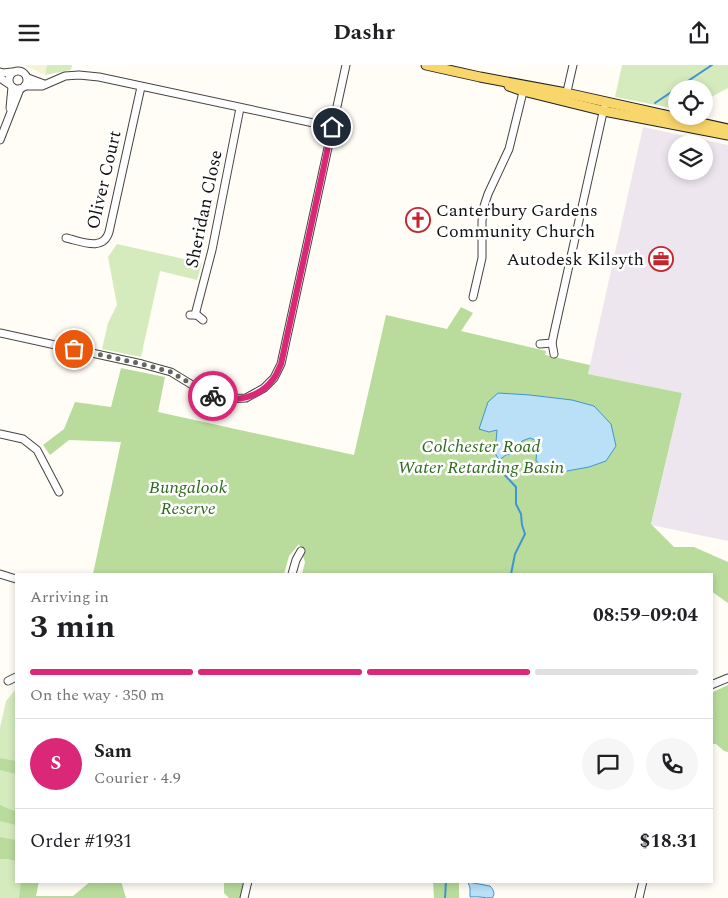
<!DOCTYPE html>
<html lang="en">
<head>
<meta charset="utf-8">
<style>
  body { margin:0; font-family:Spectral,serif; background:#f6f6f6; color:#202124; height:100vh; display:flex; flex-direction:column; font-size:19px; white-space:nowrap }
  * { box-sizing:border-box; margin:0 }
  p { font-size:16px; color:#757577 }
  .icon { flex:none; width:28px; height:28px; fill:none; stroke:currentColor; stroke-width:2; stroke-linecap:round; stroke-linejoin:round }
  .map { position:relative; flex:1; overflow:hidden }
  .drawer { position:absolute; left:15px; top:508px; width:698px; height:310px; display:flex; flex-direction:column; background:#fff; border-radius:0px; box-shadow:0 2px 8px #0003 }
  .drawer>* { flex:none }
  .fabs { position:absolute; left:668px; top:15px; display:grid; gap:10px }
  .fabs a { display:grid; place-items:center; width:45px; height:45px; border-radius:50%; background:#fff; box-shadow:0 2px 8px #0003; font-size:25px }
  .pin { position:absolute; display:grid; place-items:center; width:42px; height:42px; color:#fff; margin:-21px; border:2px solid #fff; border-radius:50%; box-shadow:0 1px 5px #0007 }
  .courier { position:absolute; display:grid; place-items:center; width:50px; height:50px; margin:-25px; border:4px solid #db2777; border-radius:50%; background:#fff; color:#222; box-shadow:0 1px 6px #0007 }
  .summary em { font-style:normal; font-weight:700 }
  .summary div { display:flex; flex-direction:column-reverse }
  .summary { display:flex; align-items:center; justify-content:space-between; height:85px; padding:0 15px }
  h1 { font-size:32px; font-weight:700; line-height:38px }
  .bar { display:grid; grid-template-columns:repeat(4,1fr); gap:8px 5px; align-content:center; height:60px; padding:0 15px }
  .bar i { height:6px; border-radius:4px; background:#e0e0e0 }
  .bar .current { background:#db2777 }
  .bar p { grid-column:span 4 }
  .line { display:flex; align-items:center; gap:12px; padding:0 15px; border-top:1px solid #e0e0e0 }
  .line div { flex:1 }
  .round { display:grid; place-items:center; flex:none; width:52px; height:52px; border-radius:26px; background:#f6f6f6 }
  header { display:flex; justify-content:space-between; align-items:center; height:65px; padding:0 15px; background:#fff; font-size:22px; font-weight:700 }
  .map>svg:first-child { display:block }
  .industrial { fill:#eee6ef; fill-rule:evenodd }
  .farmland { fill:#f6f3d4 }
  .green { fill:#d5ebbd }
  .forest { fill:#b9dc9c }
  .water { fill:#b9e0f7; stroke:#3f96cf }
  .lines { fill:none; stroke-linecap:round; stroke-linejoin:round }
  .stream { stroke:#3f96cf; stroke-width:2 }
  .minor-casing { stroke:#444; stroke-width:9 }
  .major-casing { stroke:#222; stroke-width:11 }
  .minor { stroke:#fff; stroke-width:7 }
  .major { stroke:#f9d66b; stroke-width:9 }
  .done { stroke:#646461; stroke-width:5; stroke-dasharray:0 9 }
  .route { stroke:#db2777; stroke-width:6 }
  .labels { text-anchor:middle; dominant-baseline:central; stroke-width:5; stroke-linejoin:round; paint-order:stroke }
  .street-label { font-size:18px; fill:#111; stroke:#fff }
  .poi-label { font-size:18px; fill:#111; stroke:#fff; text-anchor:start }
  .park-label { font-size:18px; font-style:italic; fill:#2f6b1f; stroke:#fff }
</style>
</head>
<body>
<header><svg class="icon" aria-label="menu" viewBox="0 0 24 24"><path d="M4 6h16M4 12h16M4 18h16"/></svg>Dashr<svg class="icon" aria-label="share" viewBox="0 0 24 24"><path d="M12 15V3M7 8l5-5 5 5M5 13v7h14v-7"/></svg></header>
<div class="map">
<svg width="728" height="833" viewBox="0 0 728 833">
  <rect width="100%" height="100%" fill="#fffdf5"/>
  <path class="industrial" d="M643,62L728,80V476L651,460L682,328L588,309ZM676,79H704V106H676Z"/>
  <path class="farmland" d="M7,0H47L45,10L24,0Z"/>
  <g class="green">
    <path d="M47,0H72L71,5L45,10Z"/>
    <path d="M622,0H728V23L704,36V24H676V44L615,32Z"/>
    <path d="M117,179L202,198L197,215L160,206L141,292L102,284L108,258L117,240L108,192Z"/>
    <path d="M16,624V816H32L29,833H0V663L6,636Z"/>
  </g>
  <g class="forest">
    <path d="M461,242L473,248L461,266L546,286L545,290L590,300L588,309L682,328L651,459L674,482H694L728,497V538L711,526V509H302L305,497L299,479L289,491L284,509H93L121,377L69,375L50,390L43,380L64,364L75,337L111,342L121,303L165,312L158,347L354,390L386,250L447,264Z"/>
    <path d="M728,620V687L724,686L716,679H711V628Z"/>
    <path d="M0,693L16,696V709L0,705Z"/>
    <path d="M0,740L11,745L16,746V760L0,756Z"/>
    <path d="M0,772L16,775V796L8,794H0Z"/>
    <path d="M21,816H39L36,831H73L91,816H121L126,833H19Z"/>
    <path d="M224,816H245L240,833H229L224,828Z"/>
    <path d="M433,816H459V833H434Z"/>
  </g>
  <g class="water">
    <path d="M498,328L530,330L572,335L594,341L611,359L616,381L606,396L589,402L567,406L546,403L536,396L537,382L535,375L530,373L522,376L518,387L506,390L499,395L495,388L497,365L489,367L479,364L488,337Z"/>
    <path d="M468,817L490,821C493,824 496,829 492,833C484,833 478,831 470,832V823Z"/>
  </g>
  <g class="lines">
    <g class="stream">
      <path d="M655,38L712,0"/>
      <path d="M499,395L501,406L516,422V439L521,449L522,460L525,469L515,489L511,509"/>
      <path d="M445,833L446,816"/>
    </g>
    <defs>
      <g id="minor">
        <circle cx="18" cy="15" r="9"/>
        <path d="M0,7L3,8L12,7"/>
        <path d="M0,13L9,19"/>
        <path d="M28,13L44,19"/>
        <path d="M25,21H42L65,11L79,10L99,12L332,62"/>
        <path d="M566,31L573,0"/>
        <path d="M10,43L12,22"/>
        <path d="M0,75L20,24"/>
        <path d="M66,173C81,176 103,187 109,167L141,22"/>
        <path d="M473,232L482,193V156L484,141L488,129L509,84L524,23"/>
        <path d="M190,250H197L203,255"/>
        <path d="M195,250L212,185L240,43"/>
        <path d="M0,268L142,299L171,307L207,329L227,334L246,333L264,323L274,313L281,299L346,0"/>
        <path d="M540,279L552,278"/>
        <path d="M554,289L552,278L554,268L604,43"/>
        <path d="M0,369L23,374L37,385L59,427"/>
        <path d="M0,509L16,514"/>
        <path d="M292,509L296,495L301,486"/>
        <path d="M8,616L16,612"/>
        <path d="M711,620L728,613"/>
        <path d="M244,833L248,816"/>
        <path d="M639,833L643,816"/>
      </g>
      <g id="major">
        <path d="M426,0L480,12L566,28L728,64"/>
        <path d="M509,21L523,26L604,46L728,70"/>
      </g>
    </defs>
    <use href="#minor" class="minor-casing"/>
    <use href="#major" class="major-casing"/>
    <use href="#minor" class="minor"/>
    <use href="#major" class="major"/>
  </g>
  <g class="lines">
    <path class="done" d="M74,284L142,299L171,307L208,329L213,331"/>
    <path class="route" d="M213,331C236,338 260,333 274,313C277,309 279,303 281,299L324,101L332,62"/>
  </g>
  <defs>
    <symbol id="church-ring" viewBox="-11 -11 22 22"><circle r="9.5" fill="#fff" stroke="#c4262e" stroke-width="1.5"/><path d="M-1.2-6h2.4v3.5h3.3v2.4h-3.3V6h-2.4V-.1h-3.3v-2.4h3.3Z" fill="#c4262e"/></symbol>
    <symbol id="office-ring" viewBox="-11 -11 22 22"><circle r="9.5" fill="#fff" stroke="#c4262e" stroke-width="1.5"/><path d="M-6-3h4V-5.5h4V-3h4V5H-6ZM-1-4.5V-3h2v-1.5ZM-6 0V1H6V0Z" fill="#c4262e"/></symbol>
  </defs>
  <g fill-rule="evenodd">
    <use href="#church-ring" x="404" y="141" width="28" height="28"/>
    <use href="#office-ring" x="647" y="180" width="28" height="28"/>
  </g>
  <g class="labels">
    <g class="street-label">
      <text transform="translate(104 115) rotate(-77)">Oliver Court</text>
      <text transform="translate(204 144) rotate(-78)">Sheridan Close</text>
    </g>
    <g class="poi-label">
      <text x="436" y="145">Canterbury Gardens<tspan x="436" dy="21">Community Church</tspan></text>
      <text x="644" y="194" text-anchor="end">Autodesk Kilsyth</text>
    </g>
    <g class="park-label">
      <text x="481" y="381">Colchester Road<tspan x="481" dy="21">Water Retarding Basin</tspan></text>
      <text x="188" y="422">Bungalook<tspan x="188" dy="21">Reserve</tspan></text>
    </g>
  </g>
</svg>
<div class="fabs">
<a><svg class="icon" aria-label="locate" viewBox="0 0 24 24"><circle cx="12" cy="12" r="6"/><path d="M12 2v4M12 18v4M2 12h4M18 12h4"/></svg></a>
<a><svg class="icon" aria-label="layers" viewBox="0 0 24 24"><path d="M12 4l9 5-9 5-9-5zM3 14l9 5 9-5"/></svg></a>
</div>
<div class="pin" style="left:74px;top:284px;background:#ea580c"><svg class="icon" aria-label="bag" viewBox="0 0 24 24"><path d="M5 8h14l-1 12H6zM9 8a3 3 0 0 1 6 0"/></svg></div>
<div class="pin" style="left:332px;top:62px;background:#1f2937"><svg class="icon" aria-label="home" viewBox="0 0 24 24"><path d="M3 11l9-7 9 7M6 9v11h12V9"/></svg></div>
<div class="courier" style="left:213px;top:331px"><svg class="icon" aria-label="bike" viewBox="0 0 24 24"><circle cx="6" cy="16" r="4"/><circle cx="18" cy="16" r="4"/><path d="M6 16l4-8h5l3 8M10 8l3 8H6M13 5h3"/></svg></div>
<section class="drawer">
<div class="summary"><div><h1>3 min</h1><p>Arriving in</p></div><em>08:59–09:04</em></div>
<div class="bar"><i class="current"></i><i class="current"></i><i class="current"></i><i></i><p>On the way · 350 m</p></div>
<div class="line" style="height:90px"><b class="round" style="background:#db2777;color:#fff">S</b><div><b>Sam</b><p>Courier · 4.9</p></div><a class="round"><svg class="icon" aria-label="chat" viewBox="0 0 24 24"><path d="M4 5h16v11H9l-5 4z"/></svg></a><a class="round"><svg class="icon" aria-label="phone" viewBox="0 0 24 24"><path d="M5 4h4l2 5-3 2q2 4 5 5l2-3 5 2v4C11 20 4 13 5 4z"/></svg></a></div>
<div class="line" style="height:65px"><div>Order #1931</div><b>$18.31</b></div>
</section>
</div>
</body>
</html>
